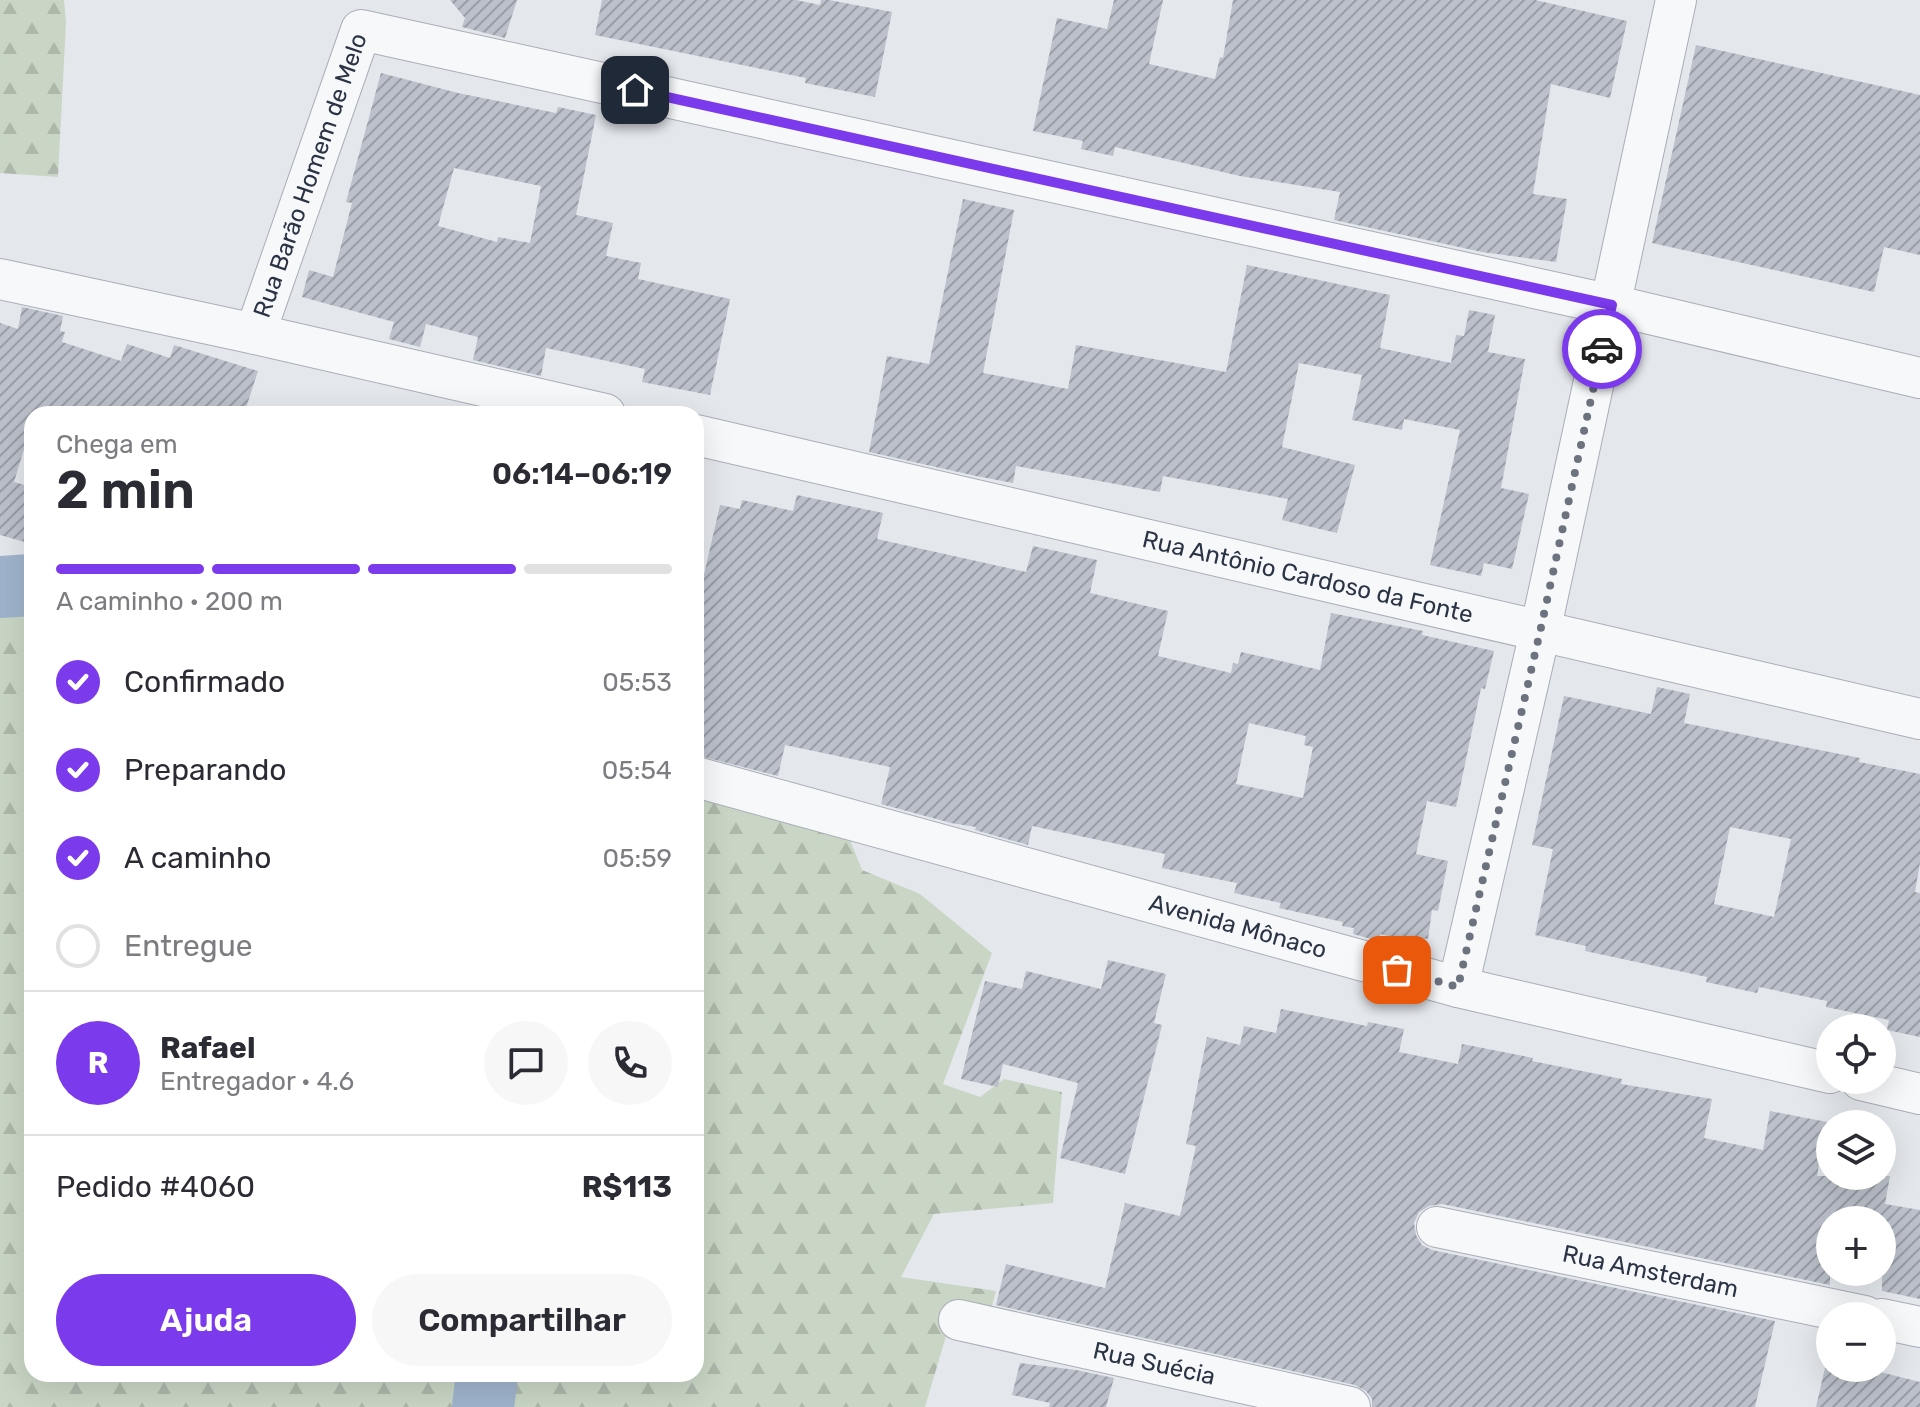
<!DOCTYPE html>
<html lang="pt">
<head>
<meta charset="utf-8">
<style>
  body { margin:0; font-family:Rubik,sans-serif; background:#f7f7f7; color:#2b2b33; height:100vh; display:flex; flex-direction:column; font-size:30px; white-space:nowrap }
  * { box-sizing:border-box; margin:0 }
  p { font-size:26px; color:#7c7c81 }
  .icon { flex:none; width:44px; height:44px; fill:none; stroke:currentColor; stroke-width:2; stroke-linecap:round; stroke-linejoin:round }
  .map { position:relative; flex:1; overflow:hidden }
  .side { position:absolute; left:24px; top:406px; width:680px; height:976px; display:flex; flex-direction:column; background:#fff; border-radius:24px; box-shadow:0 8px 32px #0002 }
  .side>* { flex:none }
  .tools { position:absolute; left:1816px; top:1014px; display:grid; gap:16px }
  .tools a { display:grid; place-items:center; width:80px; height:80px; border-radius:50%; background:#fff; box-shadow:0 8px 32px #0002; font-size:40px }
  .pin { position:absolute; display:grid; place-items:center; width:68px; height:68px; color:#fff; margin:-34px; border-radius:16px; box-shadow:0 4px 12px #0006 }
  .courier { position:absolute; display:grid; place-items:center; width:80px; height:80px; margin:-40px; border:6px solid #7c3aed; border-radius:50%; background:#fff; color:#222; box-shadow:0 2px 10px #0007 }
  .overview em { font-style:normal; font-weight:600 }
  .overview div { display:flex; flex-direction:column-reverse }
  .overview { display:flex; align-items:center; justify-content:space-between; height:136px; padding:0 32px }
  h1 { font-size:52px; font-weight:600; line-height:60px }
  .bar { display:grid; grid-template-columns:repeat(4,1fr); gap:12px 8px; align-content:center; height:96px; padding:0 32px }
  .bar i { height:10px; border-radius:6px; background:#e1e1e2 }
  .bar .on { background:#7c3aed }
  .bar p { grid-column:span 4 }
  .line { display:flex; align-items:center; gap:20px; padding:0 32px; border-top:2px solid #e1e1e2 }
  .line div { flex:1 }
  .round { display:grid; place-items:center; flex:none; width:84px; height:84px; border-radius:42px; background:#f7f7f7 }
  ol { padding:0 32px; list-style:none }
  li { display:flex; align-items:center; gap:24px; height:88px }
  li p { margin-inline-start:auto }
  li .icon { padding:8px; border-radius:50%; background:#7c3aed; color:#fff; stroke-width:4 }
  li:last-child { color:#7c7c81 }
  li i { width:44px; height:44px; border:4px solid #e1e1e2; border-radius:50% }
  .button { display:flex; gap:16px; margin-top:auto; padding:16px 32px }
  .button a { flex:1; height:92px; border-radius:48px; background:#7c3aed; color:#fff; font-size:32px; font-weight:600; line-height:92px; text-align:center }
  .button a+a { background:#f7f7f7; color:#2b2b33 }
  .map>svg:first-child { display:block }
  .forest { fill:url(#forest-firs) }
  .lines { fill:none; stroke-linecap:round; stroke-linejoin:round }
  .river { stroke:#9fb4cc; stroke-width:62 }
  .building { fill:url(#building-hatch); fill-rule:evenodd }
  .minor-casing { stroke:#a9aeb7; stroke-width:42 }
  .minor { stroke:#f7f8fa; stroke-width:40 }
  .done { stroke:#6c737f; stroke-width:8; stroke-dasharray:0 14.4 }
  .route { stroke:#7c3aed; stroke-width:10 }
  .labels { text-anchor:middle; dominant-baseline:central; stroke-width:8; stroke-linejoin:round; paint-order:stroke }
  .street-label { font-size:24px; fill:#2b3445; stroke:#f4f6f9 }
</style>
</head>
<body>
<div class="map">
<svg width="1920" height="1407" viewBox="0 0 1920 1407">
  <defs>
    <pattern id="forest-firs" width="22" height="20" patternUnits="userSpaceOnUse" patternTransform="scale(2)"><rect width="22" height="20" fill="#c9d6c5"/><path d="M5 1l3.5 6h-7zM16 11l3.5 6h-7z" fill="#adb8ab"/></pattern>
    <pattern id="building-hatch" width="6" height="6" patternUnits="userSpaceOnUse" patternTransform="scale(2)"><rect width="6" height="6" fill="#bbc0ca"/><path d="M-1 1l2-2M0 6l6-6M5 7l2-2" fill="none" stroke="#989da6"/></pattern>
  </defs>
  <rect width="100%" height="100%" fill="#e4e7ec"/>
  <g class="forest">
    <path d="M0,0H64L66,22L58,177L0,173Z"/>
    <path d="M32,585V1374H696V791L848,835L862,870L920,894L992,953L943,1084L980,1097L1004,1079L1062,1092L1053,1203L934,1214L901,1277L996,1291L990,1313L954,1309L925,1407H0V587Z"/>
  </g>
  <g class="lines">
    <g class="river">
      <path d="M0,587L32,585"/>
      <path d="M483,1407L487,1374"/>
    </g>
  </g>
  <g class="building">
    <path d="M450,0H517L505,38L462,27L465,18Z"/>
    <path d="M602,0H796L820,5L821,0H829L892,12L875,97L805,83L806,78L595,35Z"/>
    <path d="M1114,0H1163L1149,64L1215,79L1220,57L1223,58L1233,0H1535L1627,21L1610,98L1551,84L1533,194L1567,199L1556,262L1482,252L1334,220L1340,192L1240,176L1115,147L1113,156L1081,149L1083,141L1033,131L1057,18L1107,29Z"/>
    <path d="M1696,45L1920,95V255L1884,247L1874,292L1652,243Z"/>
    <path d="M381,73L458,93L556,113L558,107L596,115L576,215L613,223L606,256L641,263L638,279L730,299L710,395L642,382L645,369L546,348L541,376L473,360L478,337L426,324L420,347L389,339L394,322L302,297L309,270L333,277L352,203L346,202ZM454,168L541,186L530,243L498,237L497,242L438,226Z"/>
    <path d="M963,199L1014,210L983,373L1068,389L1076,345L1226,372L1247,265L1390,295L1380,348L1451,363L1456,335L1464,336L1469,310L1495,315L1488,352L1525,359L1501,488L1529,494L1512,569L1484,563L1481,576L1430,565L1460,430L1404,419L1402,430L1352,420L1362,375L1299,363L1282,447L1355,465L1337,533L1282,520L1288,499L1163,476L1160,492L1016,466L1013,483L976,476L869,452L887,356L929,364Z"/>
    <path d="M22,307L63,316L60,331L65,332L62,342L121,361L127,344L170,358L174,345L258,371L244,414H32V423L14,482L32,487V544L0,535V323L18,329Z"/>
    <path d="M797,495L883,513L877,539L1026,572L1033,546L1097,560L1090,593L1168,611L1158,656L1231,673L1233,663L1238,664L1241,652L1320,670L1331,613L1423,631L1422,635L1494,651L1485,689L1481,688L1456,807L1427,801L1416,854L1448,861L1438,911L1432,910L1428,939L1399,936L1398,938L1380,934L1379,941L1353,934L1354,928L1342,926L1343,922L1279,908L1281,903L1234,893L1237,883L1162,868L1165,854L1032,826L1028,845L975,830L976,827L951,823L881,804L890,767L785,745L778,776L696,755V578L703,579L720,505L740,509L742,500L793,511ZM1249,723L1306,736L1304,745L1313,747L1303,798L1236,784Z"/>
    <path d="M1657,687L1690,694L1684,723L1860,758L1859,762L1920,774V863L1915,892L1920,893V1037L1887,1030L1889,1020L1826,1007L1827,1001L1759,987L1757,993L1706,982L1707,977L1585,951L1586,946L1535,935L1553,849L1532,845L1564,696L1651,714ZM1730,827L1791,839L1774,917L1714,904Z"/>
    <path d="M1108,960L1166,974L1154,1023L1162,1025L1125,1174L1060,1158L1078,1083L1003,1064L998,1087L961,1079L985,981L1022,989L1026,971L1101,989Z"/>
    <path d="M1281,1009L1367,1026L1368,1022L1404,1029L1399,1052L1458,1064L1462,1044L1533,1058L1532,1061L1622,1079L1621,1084L1712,1099L1704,1138L1763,1150L1770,1111L1827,1122L1817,1176H1890L1885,1204L1920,1210V1299L1882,1291V1219L1830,1220V1285L1442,1204L1429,1206L1419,1212L1414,1223L1416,1235L1422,1245L1432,1250L1775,1321L1755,1407H1372V1399L1366,1391L1355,1385L996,1305L1006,1264L1105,1288L1125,1203L1180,1216L1196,1146L1186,1144L1207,1037L1240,1045L1244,1026L1276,1033Z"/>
    <path d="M1020,1363L1076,1370L1114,1378L1106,1407H1049L1050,1403L1012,1395Z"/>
    <path d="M1825,1368H1864L1920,1382V1407H1816Z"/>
  </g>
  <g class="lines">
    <defs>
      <g id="minor">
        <path d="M0,279L255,334L605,414"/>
        <path id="s1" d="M255,334L361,30L1612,305L1920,378"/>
        <path id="s2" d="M696,435L1920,719"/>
        <path id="s3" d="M696,777L1458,987L1830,1073"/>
        <path d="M1458,987L1540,632L1676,0"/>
        <path d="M1861,1080L1920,1094"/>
        <path id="s4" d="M1437,1227L1865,1316"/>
        <path d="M1882,1319L1920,1327"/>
        <path id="s5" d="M959,1320L1350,1407"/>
      </g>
    </defs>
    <use href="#minor" class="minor-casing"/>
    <use href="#minor" class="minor"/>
  </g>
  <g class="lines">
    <path class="done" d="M1397,970L1458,987L1540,632L1602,349"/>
    <path class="route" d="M635,90L1612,305L1602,349"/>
  </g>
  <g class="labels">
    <g class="street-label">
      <text stroke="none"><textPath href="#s1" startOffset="168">Rua Barão Homem de Melo</textPath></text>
      <text stroke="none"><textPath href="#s2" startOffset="628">Rua Antônio Cardoso da Fonte</textPath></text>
      <text stroke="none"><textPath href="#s3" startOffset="562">Avenida Mônaco</textPath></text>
      <text stroke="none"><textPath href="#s4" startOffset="218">Rua Amsterdam</textPath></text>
      <text stroke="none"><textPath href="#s5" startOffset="200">Rua Suécia</textPath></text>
    </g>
  </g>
</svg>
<div class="tools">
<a><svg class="icon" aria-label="locate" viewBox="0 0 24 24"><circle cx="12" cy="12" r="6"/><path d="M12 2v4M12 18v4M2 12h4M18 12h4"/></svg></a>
<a><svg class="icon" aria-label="layers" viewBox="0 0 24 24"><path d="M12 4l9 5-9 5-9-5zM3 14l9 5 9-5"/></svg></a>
<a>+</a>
<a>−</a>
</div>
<div class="pin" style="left:1397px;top:970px;background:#ea580c"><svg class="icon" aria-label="bag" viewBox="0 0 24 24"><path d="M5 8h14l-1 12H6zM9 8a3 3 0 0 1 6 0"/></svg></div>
<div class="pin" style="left:635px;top:90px;background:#1f2937"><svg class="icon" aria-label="home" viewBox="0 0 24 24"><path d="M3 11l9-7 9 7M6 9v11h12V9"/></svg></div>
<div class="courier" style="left:1602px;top:349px"><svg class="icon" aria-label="car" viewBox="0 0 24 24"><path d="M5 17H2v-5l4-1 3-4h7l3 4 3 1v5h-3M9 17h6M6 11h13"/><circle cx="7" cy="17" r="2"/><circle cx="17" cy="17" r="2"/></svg></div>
<section class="side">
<div class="overview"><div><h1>2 min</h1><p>Chega em</p></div><em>06:14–06:19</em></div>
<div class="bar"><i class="on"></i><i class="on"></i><i class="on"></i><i></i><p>A caminho · 200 m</p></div>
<ol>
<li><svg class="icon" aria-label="check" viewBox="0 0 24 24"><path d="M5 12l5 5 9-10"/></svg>Confirmado<p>05:53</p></li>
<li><svg class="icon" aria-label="check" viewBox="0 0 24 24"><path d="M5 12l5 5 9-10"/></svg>Preparando<p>05:54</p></li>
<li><svg class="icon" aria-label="check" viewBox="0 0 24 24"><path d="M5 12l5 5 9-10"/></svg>A caminho<p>05:59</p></li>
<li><i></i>Entregue</li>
</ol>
<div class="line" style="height:144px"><b class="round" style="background:#7c3aed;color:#fff">R</b><div><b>Rafael</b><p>Entregador · 4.6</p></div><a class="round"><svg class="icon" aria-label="chat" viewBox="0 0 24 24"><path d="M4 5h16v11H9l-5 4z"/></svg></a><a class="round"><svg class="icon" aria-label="phone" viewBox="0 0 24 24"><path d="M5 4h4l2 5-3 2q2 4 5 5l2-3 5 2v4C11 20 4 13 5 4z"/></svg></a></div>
<div class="line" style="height:104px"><div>Pedido #4060</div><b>R$113</b></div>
<div class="button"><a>Ajuda</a><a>Compartilhar</a></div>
</section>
</div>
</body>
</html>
